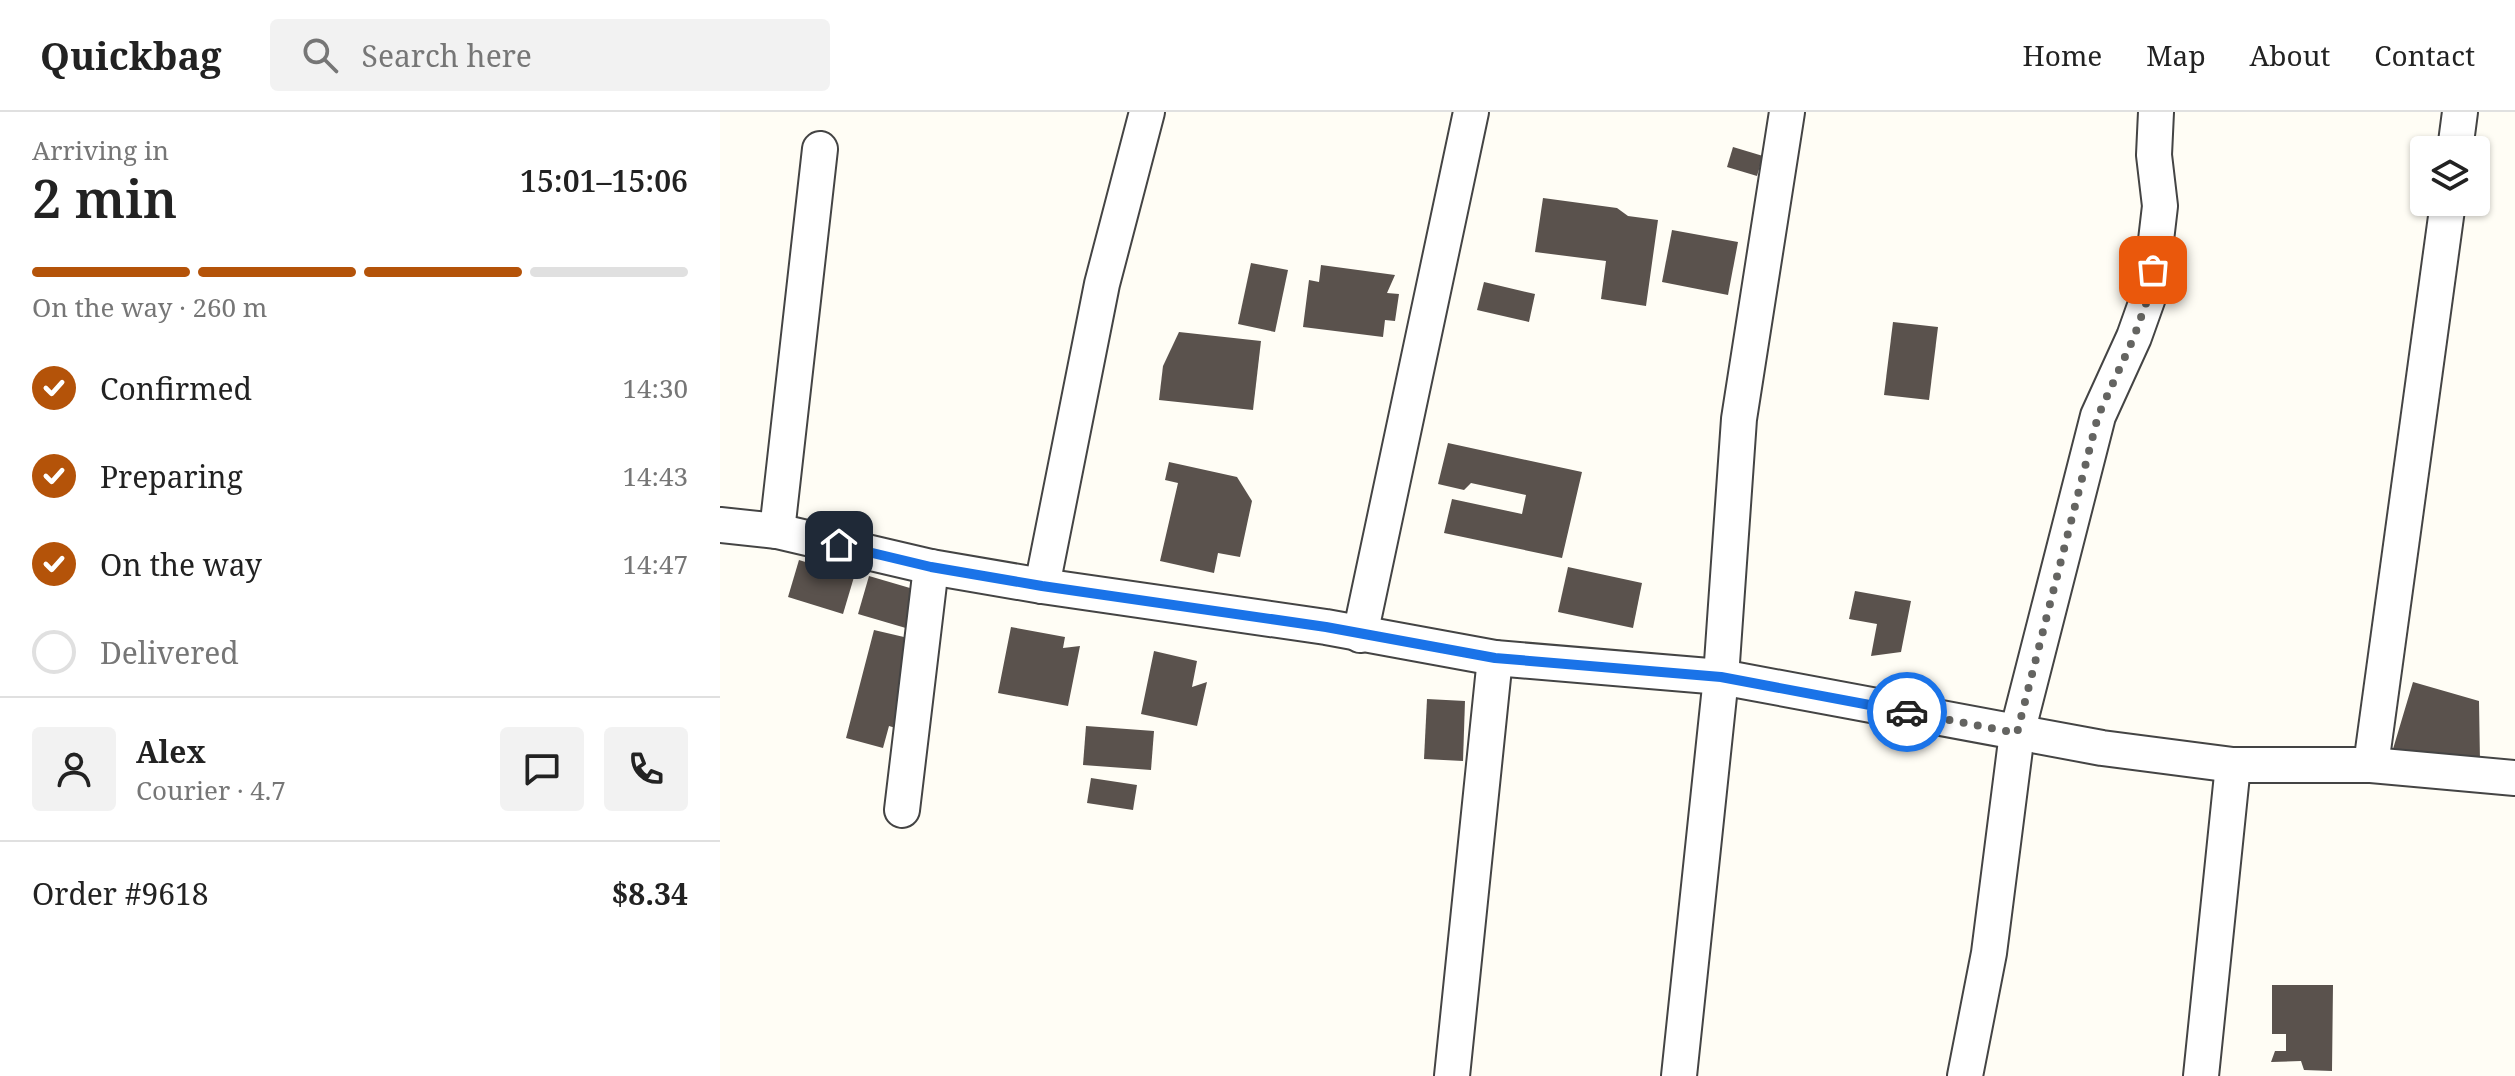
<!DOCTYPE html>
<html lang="en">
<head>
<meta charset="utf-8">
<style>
  body { margin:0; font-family:"Noto Serif",serif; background:#f2f2f2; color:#222; height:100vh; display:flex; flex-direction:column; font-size:30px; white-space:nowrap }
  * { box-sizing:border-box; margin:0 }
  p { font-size:26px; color:#767676 }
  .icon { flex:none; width:44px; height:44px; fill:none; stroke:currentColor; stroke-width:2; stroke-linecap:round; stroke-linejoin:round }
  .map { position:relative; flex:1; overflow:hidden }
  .panel { display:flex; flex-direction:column; background:#fff; width:720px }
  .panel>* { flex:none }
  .fabs { position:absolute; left:1690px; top:24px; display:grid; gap:16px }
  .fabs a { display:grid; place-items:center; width:80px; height:80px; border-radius:8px; background:#fff; box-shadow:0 2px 6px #0004; font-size:40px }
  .pin { position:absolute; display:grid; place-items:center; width:68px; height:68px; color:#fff; margin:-34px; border-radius:16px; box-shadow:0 4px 12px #0006 }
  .courier { position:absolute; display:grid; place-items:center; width:80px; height:80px; margin:-40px; border:6px solid #1a73e8; border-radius:50%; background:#fff; color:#222; box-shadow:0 2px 10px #0007 }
  .overview em { font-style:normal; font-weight:600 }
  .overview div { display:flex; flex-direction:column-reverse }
  .overview { display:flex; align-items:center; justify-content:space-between; height:136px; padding:0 32px }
  h1 { font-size:52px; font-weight:600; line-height:60px }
  .bar { display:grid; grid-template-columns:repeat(4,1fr); gap:12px 8px; align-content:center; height:96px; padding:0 32px }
  .bar i { height:10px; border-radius:6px; background:#e0e0e0 }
  .bar .current { background:#b45309 }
  .bar p { grid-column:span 4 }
  .line { display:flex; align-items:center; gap:20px; padding:0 32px; border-top:2px solid #e0e0e0 }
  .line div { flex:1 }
  .round { display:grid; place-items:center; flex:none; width:84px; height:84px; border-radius:8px; background:#f2f2f2 }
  ol { padding:0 32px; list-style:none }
  li { display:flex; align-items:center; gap:24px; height:88px }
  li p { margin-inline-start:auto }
  li .icon { padding:8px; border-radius:50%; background:#b45309; color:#fff; stroke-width:4 }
  li:last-child { color:#767676 }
  li i { width:44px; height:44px; border:4px solid #e0e0e0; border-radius:50% }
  header { display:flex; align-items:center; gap:48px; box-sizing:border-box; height:112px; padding:0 40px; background:#fff; border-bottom:2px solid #e0e0e0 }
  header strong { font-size:38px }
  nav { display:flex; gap:44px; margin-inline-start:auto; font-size:28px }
  .search { width:560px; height:72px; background:#f2f2f2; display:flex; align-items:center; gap:20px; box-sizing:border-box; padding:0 28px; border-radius:8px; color:#767676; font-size:30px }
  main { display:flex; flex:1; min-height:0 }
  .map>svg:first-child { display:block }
  .building { fill:#5a524d }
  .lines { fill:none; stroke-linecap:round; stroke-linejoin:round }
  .minor-casing { stroke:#444; stroke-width:38 }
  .minor { stroke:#fff; stroke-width:34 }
  .done { stroke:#646461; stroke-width:8; stroke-dasharray:0 14.4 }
  .route { stroke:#1a73e8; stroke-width:10 }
</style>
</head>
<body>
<header>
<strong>Quickbag</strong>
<div class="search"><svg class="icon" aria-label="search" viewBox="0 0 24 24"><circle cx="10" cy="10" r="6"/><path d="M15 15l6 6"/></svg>Search here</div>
<nav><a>Home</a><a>Map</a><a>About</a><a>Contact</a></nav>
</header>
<main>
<section class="panel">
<div class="overview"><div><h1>2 min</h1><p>Arriving in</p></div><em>15:01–15:06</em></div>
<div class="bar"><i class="current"></i><i class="current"></i><i class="current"></i><i></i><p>On the way · 260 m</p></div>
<ol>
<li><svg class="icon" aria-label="check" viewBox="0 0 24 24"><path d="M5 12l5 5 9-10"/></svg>Confirmed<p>14:30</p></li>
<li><svg class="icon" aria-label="check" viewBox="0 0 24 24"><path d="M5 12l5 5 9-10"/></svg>Preparing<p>14:43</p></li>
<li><svg class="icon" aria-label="check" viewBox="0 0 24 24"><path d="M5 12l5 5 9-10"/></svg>On the way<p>14:47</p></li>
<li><i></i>Delivered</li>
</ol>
<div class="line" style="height:144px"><a class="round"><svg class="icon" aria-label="person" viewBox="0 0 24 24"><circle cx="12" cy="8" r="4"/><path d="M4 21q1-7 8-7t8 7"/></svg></a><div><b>Alex</b><p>Courier · 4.7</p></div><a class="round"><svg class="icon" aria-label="chat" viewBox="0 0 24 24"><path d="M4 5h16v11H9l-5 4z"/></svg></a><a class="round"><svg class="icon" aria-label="phone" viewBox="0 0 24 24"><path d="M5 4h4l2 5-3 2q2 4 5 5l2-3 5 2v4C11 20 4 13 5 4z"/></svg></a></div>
<div class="line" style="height:104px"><div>Order #9618</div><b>$8.34</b></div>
</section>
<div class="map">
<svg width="1795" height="964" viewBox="0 0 1795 964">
  <rect width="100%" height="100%" fill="#fffdf5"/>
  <g class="building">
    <path d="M1013,35L1043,44L1037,64L1007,55Z"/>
    <path d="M823,86L897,96L908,104L938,108L926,194L881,187L886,149L815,140Z"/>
    <path d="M952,118L1018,130L1008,183L942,170Z"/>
    <path d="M531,151L568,158L555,220L518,212Z"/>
    <path d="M601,153L675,163L667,181L679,182L675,209L665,208L663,225L583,215L589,168L599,170Z"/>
    <path d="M764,170L815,182L809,210L757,198Z"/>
    <path d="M1173,210L1218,215L1209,288L1164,283Z"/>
    <path d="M459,220L541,229L533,298L439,288L443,254Z"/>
    <path d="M728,331L862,360L842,446L724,421L732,387L802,402L806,383L751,371L744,378L718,372Z"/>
    <path d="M449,350L517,365L532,389L520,445L498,441L494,461L440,449L458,371L445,368Z"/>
    <path d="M79,448L134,465L123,502L68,485Z"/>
    <path d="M848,455L922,471L913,516L838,500Z"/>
    <path d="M149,464L207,481L196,519L138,502Z"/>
    <path d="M1135,479L1191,489L1181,540L1151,544L1157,512L1129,507Z"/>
    <path d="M291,515L345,525L343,536L360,534L348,594L278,581Z"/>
    <path d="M154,518L201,529L179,617L169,614L163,636L126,626Z"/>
    <path d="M434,539L477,549L472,575L487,570L477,614L421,602Z"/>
    <path d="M1693,570L1759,589L1760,650L1727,642L1716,650L1673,637Z"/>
    <path d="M707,587L745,589L743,649L704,647Z"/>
    <path d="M366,614L434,619L431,658L363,653Z"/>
    <path d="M371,666L417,673L413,698L367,691Z"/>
    <path d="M1552,873H1613L1612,959L1584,958L1581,949L1551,950L1555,939H1566V922H1552Z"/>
  </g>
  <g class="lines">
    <defs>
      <g id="minor">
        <path d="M1735,38L1740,0"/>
        <path d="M0,413L57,419L211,455L322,474L606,515L775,546L1001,565L1382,636L1513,653H1651L1795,666"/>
        <path d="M57,419L100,37"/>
        <path d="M322,474L382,172L427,0"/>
        <path d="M640,523L751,0"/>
        <path d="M1651,653L1728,90"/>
        <path d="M182,698L211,455"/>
        <path d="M732,964L775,546"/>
        <path d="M959,964L1001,565L1019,307L1067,0"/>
        <path d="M1245,964L1269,841L1297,621L1378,304L1414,225L1430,180L1440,94L1434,43L1436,0"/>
        <path d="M1481,964L1513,653"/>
      </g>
    </defs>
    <use href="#minor" class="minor-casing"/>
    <use href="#minor" class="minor"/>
  </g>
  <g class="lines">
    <path class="done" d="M1187,600L1297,621L1378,304L1414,225L1430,180L1433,158"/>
    <path class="route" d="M119,433L211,455L322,474L606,515L775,546L1001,565L1187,600"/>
  </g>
</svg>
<div class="fabs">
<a><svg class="icon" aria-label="layers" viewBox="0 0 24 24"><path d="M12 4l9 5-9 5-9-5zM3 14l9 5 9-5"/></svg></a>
</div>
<div class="pin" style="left:1433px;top:158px;background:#ea580c"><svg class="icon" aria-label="bag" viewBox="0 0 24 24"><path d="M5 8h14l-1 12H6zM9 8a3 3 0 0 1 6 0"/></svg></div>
<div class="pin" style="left:119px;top:433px;background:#1f2937"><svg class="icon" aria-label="home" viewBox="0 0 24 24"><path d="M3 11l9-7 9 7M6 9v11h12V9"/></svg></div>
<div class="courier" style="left:1187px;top:600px"><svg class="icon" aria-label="car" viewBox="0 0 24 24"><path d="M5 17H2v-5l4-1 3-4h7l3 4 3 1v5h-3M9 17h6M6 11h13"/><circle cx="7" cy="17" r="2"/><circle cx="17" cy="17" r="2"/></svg></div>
</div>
</main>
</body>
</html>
